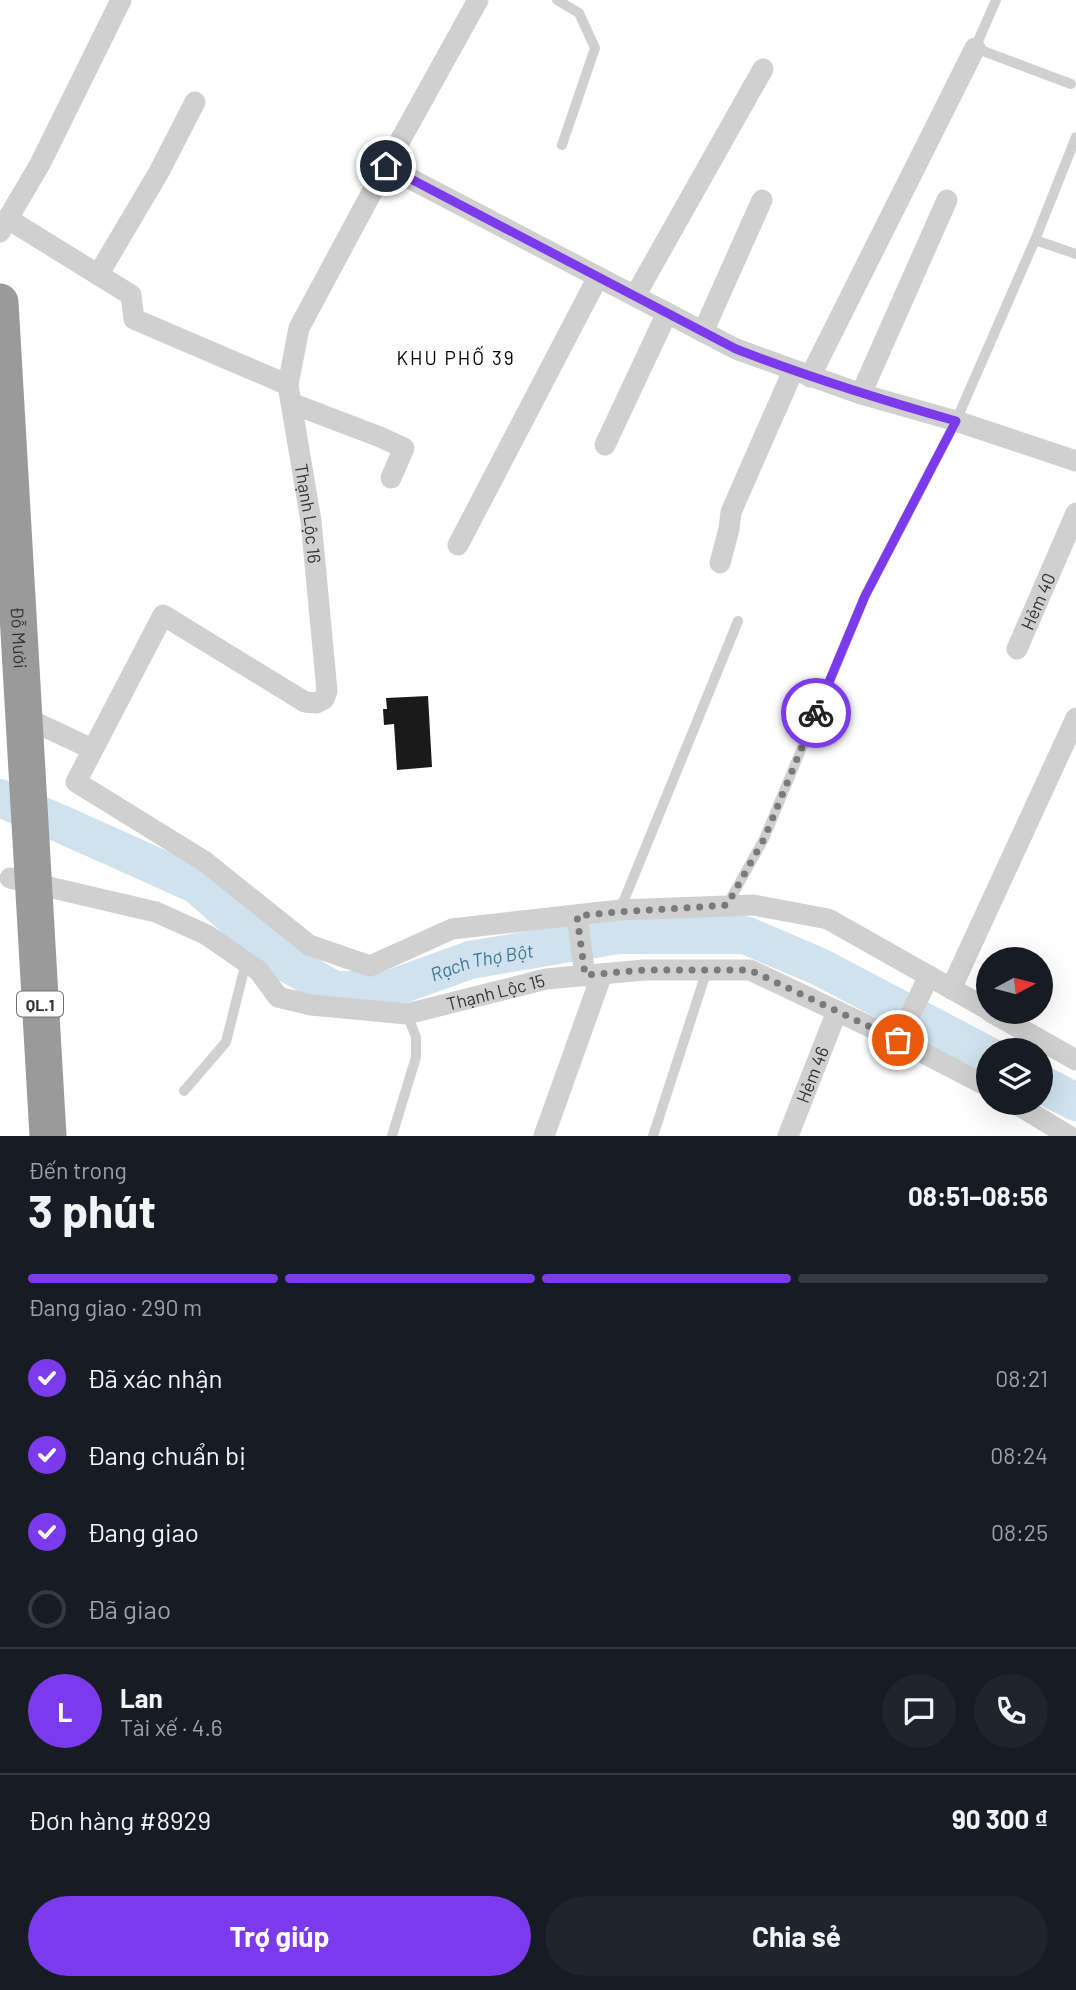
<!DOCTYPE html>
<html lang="vi">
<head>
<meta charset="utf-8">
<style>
  body { margin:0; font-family:Barlow,sans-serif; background:#20242c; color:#f1f3f6; height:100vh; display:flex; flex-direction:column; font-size:26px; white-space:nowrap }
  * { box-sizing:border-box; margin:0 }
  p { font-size:23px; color:#9ea1a6 }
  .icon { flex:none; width:38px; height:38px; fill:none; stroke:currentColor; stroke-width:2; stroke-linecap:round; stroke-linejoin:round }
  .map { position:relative; height:1136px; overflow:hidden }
  .details { display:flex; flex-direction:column; background:#171b24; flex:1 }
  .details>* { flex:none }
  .needle { width:46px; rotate:83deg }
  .tools { position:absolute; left:976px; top:947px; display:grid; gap:14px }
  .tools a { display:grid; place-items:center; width:77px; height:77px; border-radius:50%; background:#171b24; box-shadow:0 7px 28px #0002; font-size:35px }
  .pin { position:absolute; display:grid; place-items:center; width:60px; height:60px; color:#fff; margin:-30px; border:4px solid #fff; border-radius:50%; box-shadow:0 2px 7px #0007 }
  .courier { position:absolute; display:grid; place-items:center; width:70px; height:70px; margin:-35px; border:5px solid #7c3aed; border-radius:50%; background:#fff; color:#222; box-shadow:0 2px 9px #0007 }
  .overview em { font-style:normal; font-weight:700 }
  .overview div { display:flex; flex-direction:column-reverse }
  .overview { display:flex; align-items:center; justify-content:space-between; height:119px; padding:0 28px }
  h1 { font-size:46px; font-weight:700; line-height:52px }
  .bar { display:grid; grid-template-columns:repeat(4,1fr); gap:10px 7px; align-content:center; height:84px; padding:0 28px }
  .bar i { height:9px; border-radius:5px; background:#363941 }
  .bar .active { background:#7c3aed }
  .bar p { grid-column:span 4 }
  .line { display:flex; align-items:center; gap:18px; padding:0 28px; border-top:2px solid #363941 }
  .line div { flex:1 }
  .round { display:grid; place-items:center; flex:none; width:74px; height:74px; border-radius:37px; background:#20242c }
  ol { padding:0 28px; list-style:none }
  li { display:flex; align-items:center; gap:21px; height:77px }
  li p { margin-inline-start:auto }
  li .icon { padding:7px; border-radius:50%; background:#7c3aed; color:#fff; stroke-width:4 }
  li:last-child { color:#9ea1a6 }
  li i { width:38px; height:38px; border:4px solid #363941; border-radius:50% }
  .button { display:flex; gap:14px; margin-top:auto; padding:14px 28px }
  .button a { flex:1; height:80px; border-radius:42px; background:#7c3aed; color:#fff; font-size:28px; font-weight:700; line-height:80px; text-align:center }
  .button a+a { background:#20242c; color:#f1f3f6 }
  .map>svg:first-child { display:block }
  .water { fill:#cfe2ee }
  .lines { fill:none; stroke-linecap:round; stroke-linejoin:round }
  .river { stroke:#cfe2ee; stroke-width:38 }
  .building { fill:#1a1a1a }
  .lane { stroke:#d0d0d0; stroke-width:10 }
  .street { stroke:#d0d0d0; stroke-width:21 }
  .highway { stroke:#9a9a9a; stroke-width:37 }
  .done { stroke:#7a7a7a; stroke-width:7; stroke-dasharray:0 12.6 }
  .route { stroke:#7c3aed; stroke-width:9 }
  .labels { text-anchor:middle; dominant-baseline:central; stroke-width:7; stroke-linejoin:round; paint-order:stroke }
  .shield { fill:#fff; stroke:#707070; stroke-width:2 }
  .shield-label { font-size:16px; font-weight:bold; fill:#333 }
  .street-label { font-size:18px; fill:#333; stroke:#fff }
  .neighbourhood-label { font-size:19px; letter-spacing:2px; fill:#000; stroke:#fff }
  .water-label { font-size:19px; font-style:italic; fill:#3f7597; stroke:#fff }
</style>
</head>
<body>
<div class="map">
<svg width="1076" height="1136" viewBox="0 0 1076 1136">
  <rect width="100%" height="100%" fill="#fff"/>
  <path class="water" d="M0,781L28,793L144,863L0,817Z"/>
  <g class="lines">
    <g class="river">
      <path id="s1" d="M0,798L59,823L197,885L282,960L334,990H387L470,960L618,935H745L820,967L989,1056"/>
      <path d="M1041,1084L1076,1102"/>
    </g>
  </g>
  <path class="building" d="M428,696L432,767L397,770L394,724L384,725L383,709H387L386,698Z"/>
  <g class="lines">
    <g class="lane">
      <path d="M557,0L579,13L595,48L562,145"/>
      <path d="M996,0L975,48L1071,84"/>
      <path d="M1035,240L1076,254"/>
      <path d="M727,905L764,839L865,596L956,421L1035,240L1076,137"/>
      <path d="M620,910L738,621"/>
      <path d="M184,1091L226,1042L246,962"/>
      <path d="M392,1136L416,1057V1037L407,1014"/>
      <path d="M653,1136L707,970"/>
    </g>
    <g class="street">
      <path id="s2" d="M478,0L386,166L299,328L288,385L311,521L327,691L324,699L317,703L305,702L163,615L76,782L204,861L309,945L370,966L452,929L620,910L753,905L828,919L989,1010"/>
      <path d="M386,166L736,349L861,394L956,421L1076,461"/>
      <path d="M8,219L131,295L134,319L288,385"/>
      <path d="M0,232L40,164L121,0"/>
      <path d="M98,275L159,172L195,102"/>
      <path d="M635,296L763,69"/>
      <path d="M703,332L762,200"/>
      <path d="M810,377L975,48"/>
      <path d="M861,394L947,200"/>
      <path d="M291,403L380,437L404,448L391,478"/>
      <path d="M605,445L667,313"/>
      <path d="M458,545L598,277"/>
      <path d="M720,563L729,529L731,512L793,371"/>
      <path id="s3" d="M1017,649L1076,513"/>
      <path d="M24,717L92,749"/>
      <path id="s4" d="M10,878L156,912L207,935L259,971L278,997L311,1005L407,1014L546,979L644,970H750L898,1040L989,1087"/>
      <path d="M577,916L585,976"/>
      <path d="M951,989L1076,718"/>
      <path d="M991,1012L1076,1060"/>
      <path d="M898,1040L929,976"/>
      <path d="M1013,1102L1069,1136"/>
      <path d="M544,1136L602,974"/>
      <path id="s5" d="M788,1136L837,1011"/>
    </g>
    <path class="highway" id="s6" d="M0,302L48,1136"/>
  </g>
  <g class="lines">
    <path class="done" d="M816,713L764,839L727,905C677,909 627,910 577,916L585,975L644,970H750L898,1040"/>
    <path class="route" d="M386,166L736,349C808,377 882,400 956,421L865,596L816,713"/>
  </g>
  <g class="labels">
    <rect class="shield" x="17" y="991.5" width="46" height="25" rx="5"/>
    <g class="shield-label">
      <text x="40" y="1004">QL.1</text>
    </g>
    <g class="street-label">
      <text stroke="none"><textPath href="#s2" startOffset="562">Thạnh Lộc 16</textPath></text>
      <text stroke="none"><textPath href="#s3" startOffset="52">Hẻm 40</textPath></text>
      <text stroke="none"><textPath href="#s6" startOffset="336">Đỗ Mười</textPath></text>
      <text stroke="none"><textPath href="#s4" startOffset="523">Thạnh Lộc 15</textPath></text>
      <text stroke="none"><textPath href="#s5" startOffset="66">Hẻm 46</textPath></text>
    </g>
    <g class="neighbourhood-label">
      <text x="456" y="357">KHU PHỐ 39</text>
    </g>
    <g class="water-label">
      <text stroke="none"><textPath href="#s1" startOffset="541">Rạch Thợ Bột</textPath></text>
    </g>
  </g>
</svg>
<div class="tools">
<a><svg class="needle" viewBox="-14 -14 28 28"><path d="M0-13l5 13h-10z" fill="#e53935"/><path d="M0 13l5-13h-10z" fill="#9ea1a6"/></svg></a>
<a><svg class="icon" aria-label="layers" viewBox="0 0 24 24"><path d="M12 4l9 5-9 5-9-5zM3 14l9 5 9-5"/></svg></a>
</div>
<div class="pin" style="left:898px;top:1040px;background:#ea580c"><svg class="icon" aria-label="bag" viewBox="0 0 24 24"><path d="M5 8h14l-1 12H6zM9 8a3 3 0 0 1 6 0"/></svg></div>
<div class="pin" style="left:386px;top:166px;background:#1f2937"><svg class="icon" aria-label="home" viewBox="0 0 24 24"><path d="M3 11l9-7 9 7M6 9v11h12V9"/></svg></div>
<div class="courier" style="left:816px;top:713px"><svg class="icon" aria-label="bike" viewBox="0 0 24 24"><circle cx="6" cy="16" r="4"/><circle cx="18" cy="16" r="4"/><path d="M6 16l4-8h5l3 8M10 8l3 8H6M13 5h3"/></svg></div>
</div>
<section class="details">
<div class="overview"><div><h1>3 phút</h1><p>Đến trong</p></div><em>08:51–08:56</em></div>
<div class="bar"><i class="active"></i><i class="active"></i><i class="active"></i><i></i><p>Đang giao · 290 m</p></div>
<ol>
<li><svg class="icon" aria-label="check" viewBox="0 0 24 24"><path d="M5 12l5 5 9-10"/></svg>Đã xác nhận<p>08:21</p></li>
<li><svg class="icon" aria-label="check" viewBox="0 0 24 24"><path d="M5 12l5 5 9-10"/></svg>Đang chuẩn bị<p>08:24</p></li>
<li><svg class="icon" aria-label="check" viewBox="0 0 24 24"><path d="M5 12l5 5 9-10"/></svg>Đang giao<p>08:25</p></li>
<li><i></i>Đã giao</li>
</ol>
<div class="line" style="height:126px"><b class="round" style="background:#7c3aed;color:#fff">L</b><div><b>Lan</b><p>Tài xế · 4.6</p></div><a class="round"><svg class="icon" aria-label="chat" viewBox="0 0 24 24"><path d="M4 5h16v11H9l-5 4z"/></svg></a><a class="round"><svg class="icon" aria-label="phone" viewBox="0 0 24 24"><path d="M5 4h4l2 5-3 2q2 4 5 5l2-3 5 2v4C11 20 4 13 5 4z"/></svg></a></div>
<div class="line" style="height:91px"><div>Đơn hàng #8929</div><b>90 300 ₫</b></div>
<div class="button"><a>Trợ giúp</a><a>Chia sẻ</a></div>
</section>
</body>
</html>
